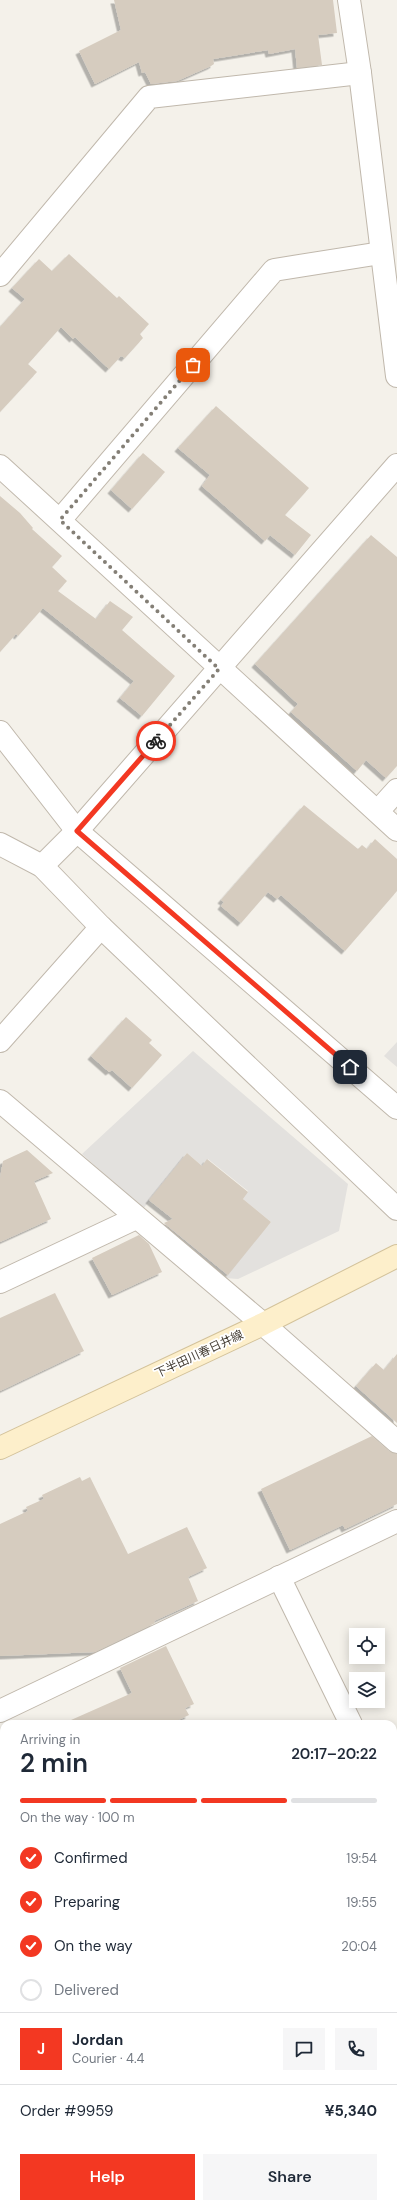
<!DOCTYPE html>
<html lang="en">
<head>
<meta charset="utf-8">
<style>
  body { margin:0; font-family:"DM Sans","Noto Sans JP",sans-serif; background:#f6f6f7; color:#1f2937; height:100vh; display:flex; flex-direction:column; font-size:15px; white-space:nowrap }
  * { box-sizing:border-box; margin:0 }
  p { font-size:13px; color:#747a83 }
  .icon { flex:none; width:22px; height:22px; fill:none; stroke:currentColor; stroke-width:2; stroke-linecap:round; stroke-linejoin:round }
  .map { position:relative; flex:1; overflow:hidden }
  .panel { position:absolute; left:0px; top:1720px; width:397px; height:488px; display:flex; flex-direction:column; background:#fff; border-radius:12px 12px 0 0; box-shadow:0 2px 10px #0003 }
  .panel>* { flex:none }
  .buttons { position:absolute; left:349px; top:1628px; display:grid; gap:8px }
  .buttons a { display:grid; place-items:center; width:36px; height:36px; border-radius:0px; background:#fff; box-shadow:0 2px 10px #0003; font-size:20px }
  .pin { position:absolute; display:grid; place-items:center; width:34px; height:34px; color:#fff; margin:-17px; border-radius:8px; box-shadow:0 2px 6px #0006 }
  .courier { position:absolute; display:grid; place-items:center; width:40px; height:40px; margin:-20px; border:3px solid #f33822; border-radius:50%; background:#fff; color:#222; box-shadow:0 1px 5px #0007 }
  .summary em { font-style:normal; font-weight:600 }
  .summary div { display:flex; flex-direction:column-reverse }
  .summary { display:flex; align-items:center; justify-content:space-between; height:68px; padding:0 20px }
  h1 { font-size:26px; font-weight:600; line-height:30px }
  .bar { display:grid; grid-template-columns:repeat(4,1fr); gap:6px 4px; align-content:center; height:48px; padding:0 20px }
  .bar i { height:5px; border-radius:3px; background:#e0e1e3 }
  .bar .selected { background:#f33822 }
  .bar p { grid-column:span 4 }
  .line { display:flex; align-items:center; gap:10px; padding:0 20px; border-top:1px solid #e0e1e3 }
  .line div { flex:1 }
  .round { display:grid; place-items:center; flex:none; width:42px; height:42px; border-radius:0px; background:#f6f6f7 }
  ol { padding:0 20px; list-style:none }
  li { display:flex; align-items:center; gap:12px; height:44px }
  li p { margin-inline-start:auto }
  li .icon { padding:4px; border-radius:50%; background:#f33822; color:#fff; stroke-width:4 }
  li:last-child { color:#747a83 }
  li i { width:22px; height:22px; border:2px solid #e0e1e3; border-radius:50% }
  .button { display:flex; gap:8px; margin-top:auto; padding:8px 20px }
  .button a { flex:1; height:46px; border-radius:0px; background:#f33822; color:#fff; font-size:16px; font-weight:600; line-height:46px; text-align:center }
  .button a+a { background:#f6f6f7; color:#1f2937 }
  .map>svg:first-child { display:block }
  .parking { fill:#e3e1de }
  .building { fill:#d6ccbf; filter:url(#shadow) }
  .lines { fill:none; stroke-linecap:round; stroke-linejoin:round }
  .street-casing { stroke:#c0b8ac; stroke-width:24 }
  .secondary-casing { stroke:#d3c29a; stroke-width:24 }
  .street { stroke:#fff; stroke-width:22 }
  .secondary { stroke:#fdefcb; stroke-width:22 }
  .done { stroke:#847f76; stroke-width:4; stroke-dasharray:0 7.2 }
  .route { stroke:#f33822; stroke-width:5 }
  .labels { text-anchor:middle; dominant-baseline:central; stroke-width:3.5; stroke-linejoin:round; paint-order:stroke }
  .street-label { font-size:12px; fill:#484138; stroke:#fff }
</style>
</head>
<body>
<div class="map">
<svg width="397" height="2208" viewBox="0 0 397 2208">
  <defs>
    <filter id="shadow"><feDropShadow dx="-3.5" dy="3.5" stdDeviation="0" flood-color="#0004"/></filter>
  </defs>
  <rect width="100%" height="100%" fill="#f4f1ea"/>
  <g class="parking">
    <path d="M397,1042V1067L384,1056Z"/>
    <path d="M193,1051L348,1184L339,1231L238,1279L225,1278L271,1222L243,1199L248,1191L208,1159L202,1166L187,1153L143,1209L82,1154Z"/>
  </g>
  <g class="building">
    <path d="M114,0H333L337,33L318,35L322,65L297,68L295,49L269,54L268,50L213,59L214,64L211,66L177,81L151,84L145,72L142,73L139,62L95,84L79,51L121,30Z"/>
    <path d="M69,254L117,298L119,296L149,324L140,334L143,338L125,358L121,356L109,369L75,337L73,339L61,327L28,364L37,372L0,412V327L25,299L12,288L39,259L52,271Z"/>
    <path d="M216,406L309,488L285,515L311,535L295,555L270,535L265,541L202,486L210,475L178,448Z"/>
    <path d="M143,453L165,472L132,509L111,490Z"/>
    <path d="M0,496L20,513L33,528L32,529L62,556L52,567L67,581L58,591L96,619L110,601L133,617L122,630L175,676L142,716L120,698L134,681L43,608L18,636L16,634L0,652Z"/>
    <path d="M371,535L397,557V766L386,778L366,760L357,771L291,712L298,704L255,664Z"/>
    <path d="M304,805L358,849L362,845L367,849L375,839L397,859V891L345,951L281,895L277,899L268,892L241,923L221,906L224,902L221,900Z"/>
    <path d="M126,1017L152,1040L149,1043L162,1055L132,1088L112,1070L109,1072L91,1056Z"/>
    <path d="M27,1150L53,1173L34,1181L51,1219L0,1242V1178L3,1161Z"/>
    <path d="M187,1153L202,1166L207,1159L248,1192L243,1199L271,1222L228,1275L164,1223L173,1219L149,1200Z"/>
    <path d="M139,1235L149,1244L162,1272L112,1295L92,1258Z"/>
    <path d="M55,1293L84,1351L0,1391V1318Z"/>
    <path d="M397,1354V1423L356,1386L376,1363L384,1370Z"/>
    <path d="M372,1436L389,1451L397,1454V1504L345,1529L343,1525L290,1550L261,1489Z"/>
    <path d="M80,1477L82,1481L90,1477L128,1554L187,1527L207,1568L188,1577L198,1601L154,1621L155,1623L95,1652L0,1656V1524L28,1511L26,1507L44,1499L42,1495Z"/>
    <path d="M166,1646L194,1704L185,1708L189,1715L170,1724H62L132,1693L120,1668Z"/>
  </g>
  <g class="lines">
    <defs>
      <g id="street">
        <path d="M349,0L360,73L397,376"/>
        <path d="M0,275L149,97L360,73"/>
        <path d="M0,466L397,830"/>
        <path d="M60,520L274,270L381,253"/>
        <path d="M0,732L77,831L397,1108"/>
        <path d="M378,811L397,790"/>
        <path d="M0,844L42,866L101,927L397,1209"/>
        <path d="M42,866L77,831L397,465"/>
        <path d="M0,1041L101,927"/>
        <path d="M0,1101L263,1324L397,1442"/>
        <path d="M0,1282L136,1218"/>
        <path d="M279,1577L351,1724"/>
        <path d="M0,1711L397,1521"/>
        <path d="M393,1778L397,1776"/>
        <path d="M0,1924L4,1923"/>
        <path d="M393,2012L397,2011"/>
        <path d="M0,2164L4,2162"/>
        <path d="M161,2208V2204"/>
      </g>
      <path id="secondary" d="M0,1448L263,1324L397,1256"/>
    </defs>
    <use href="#street" class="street-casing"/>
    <use href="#secondary" class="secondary-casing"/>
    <use href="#street" class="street"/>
    <use href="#secondary" class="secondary"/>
  </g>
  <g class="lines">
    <path class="done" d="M156,741L219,669L60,520L193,365"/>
    <path class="route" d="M156,741L77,831L350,1067"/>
  </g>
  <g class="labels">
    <g class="street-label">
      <text transform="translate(199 1354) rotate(-25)">下半田川春日井線</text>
    </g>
  </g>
</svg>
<div class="buttons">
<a><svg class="icon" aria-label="locate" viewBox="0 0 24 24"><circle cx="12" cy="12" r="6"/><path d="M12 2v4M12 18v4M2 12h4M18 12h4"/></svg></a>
<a><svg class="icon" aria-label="layers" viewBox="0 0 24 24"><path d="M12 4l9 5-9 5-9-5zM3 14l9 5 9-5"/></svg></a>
</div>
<div class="pin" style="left:193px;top:365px;background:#ea580c"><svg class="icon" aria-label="bag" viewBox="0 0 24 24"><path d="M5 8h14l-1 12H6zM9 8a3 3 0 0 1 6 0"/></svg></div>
<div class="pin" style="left:350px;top:1067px;background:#1f2937"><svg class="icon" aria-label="home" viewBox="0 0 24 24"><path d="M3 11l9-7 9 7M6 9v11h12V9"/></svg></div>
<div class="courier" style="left:156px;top:741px"><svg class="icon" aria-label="bike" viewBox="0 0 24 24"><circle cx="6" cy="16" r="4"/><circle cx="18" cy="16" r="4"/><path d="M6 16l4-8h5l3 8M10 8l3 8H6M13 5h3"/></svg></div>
<section class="panel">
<div class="summary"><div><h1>2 min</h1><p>Arriving in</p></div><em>20:17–20:22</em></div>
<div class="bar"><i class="selected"></i><i class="selected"></i><i class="selected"></i><i></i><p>On the way · 100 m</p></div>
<ol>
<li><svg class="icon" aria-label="check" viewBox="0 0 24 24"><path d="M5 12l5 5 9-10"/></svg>Confirmed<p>19:54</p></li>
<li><svg class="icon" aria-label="check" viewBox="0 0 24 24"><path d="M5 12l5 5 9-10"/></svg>Preparing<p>19:55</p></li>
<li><svg class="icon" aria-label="check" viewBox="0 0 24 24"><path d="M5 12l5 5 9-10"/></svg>On the way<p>20:04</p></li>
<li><i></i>Delivered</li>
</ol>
<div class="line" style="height:72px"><b class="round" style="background:#f33822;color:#fff">J</b><div><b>Jordan</b><p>Courier · 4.4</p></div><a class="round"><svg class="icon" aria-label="chat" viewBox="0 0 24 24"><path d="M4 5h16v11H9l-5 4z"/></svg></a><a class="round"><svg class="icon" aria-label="phone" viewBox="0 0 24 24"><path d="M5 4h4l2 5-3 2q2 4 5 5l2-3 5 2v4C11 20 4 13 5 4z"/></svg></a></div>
<div class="line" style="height:52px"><div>Order #9959</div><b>¥5,340</b></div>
<div class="button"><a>Help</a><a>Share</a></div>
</section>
</div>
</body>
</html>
